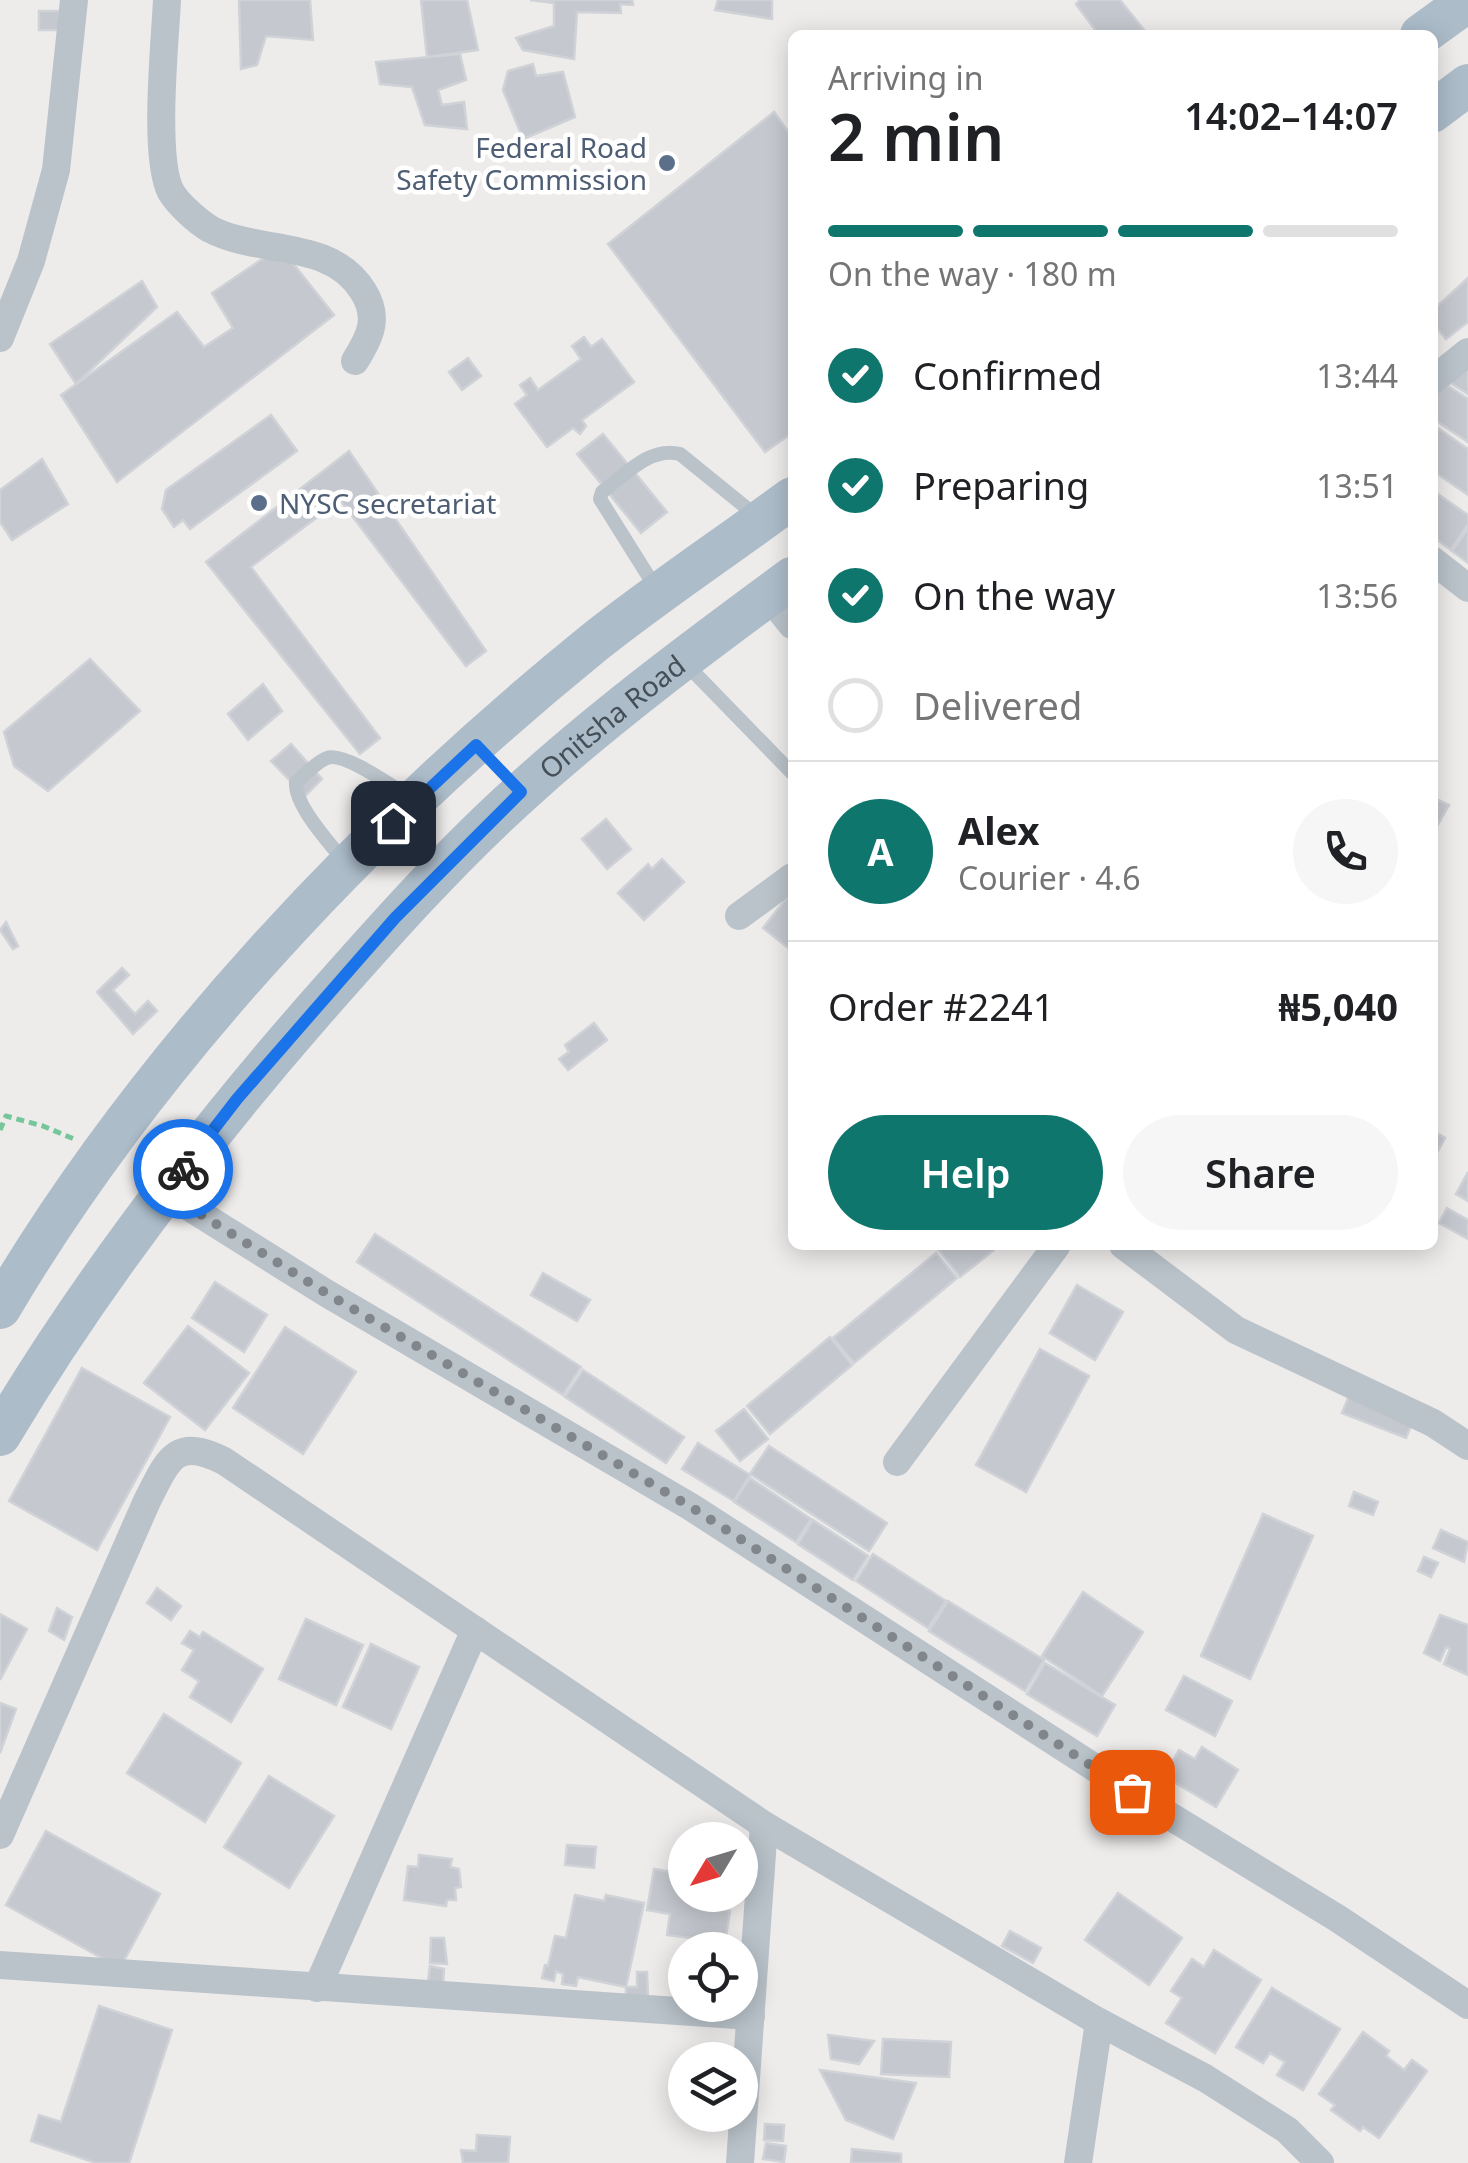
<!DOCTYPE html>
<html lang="en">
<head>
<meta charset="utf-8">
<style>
  body { margin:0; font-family:"Noto Sans",sans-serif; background:#f6f6f6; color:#202124; height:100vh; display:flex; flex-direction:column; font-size:38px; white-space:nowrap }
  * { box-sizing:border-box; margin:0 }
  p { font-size:32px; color:#757577 }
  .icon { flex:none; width:55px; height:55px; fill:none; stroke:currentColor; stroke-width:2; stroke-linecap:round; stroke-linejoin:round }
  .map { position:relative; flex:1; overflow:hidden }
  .side { position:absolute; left:788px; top:30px; width:650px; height:1220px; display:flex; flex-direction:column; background:#fff; border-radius:15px; box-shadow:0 5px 25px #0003 }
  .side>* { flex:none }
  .needle { width:65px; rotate:232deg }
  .fabs { position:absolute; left:668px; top:1822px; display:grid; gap:20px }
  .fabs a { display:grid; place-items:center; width:90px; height:90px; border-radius:50%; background:#fff; box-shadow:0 5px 25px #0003; font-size:50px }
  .pin { position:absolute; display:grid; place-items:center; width:85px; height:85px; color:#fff; margin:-42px; border-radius:20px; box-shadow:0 5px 15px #0006 }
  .courier { position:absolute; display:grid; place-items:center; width:100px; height:100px; margin:-50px; border:8px solid #1a73e8; border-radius:50%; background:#fff; color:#222; box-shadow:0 2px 12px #0007 }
  .summary em { font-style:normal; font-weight:600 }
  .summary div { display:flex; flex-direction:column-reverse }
  .summary { display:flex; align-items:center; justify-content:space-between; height:170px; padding:0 40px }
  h1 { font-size:65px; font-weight:600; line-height:75px }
  .bar { display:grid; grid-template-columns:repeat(4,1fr); gap:15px 10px; align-content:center; height:120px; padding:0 40px }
  .bar i { height:12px; border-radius:8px; background:#e0e0e0 }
  .bar .current { background:#0f766e }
  .bar p { grid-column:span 4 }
  .line { display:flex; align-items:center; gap:25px; padding:0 40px; border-top:2px solid #e0e0e0 }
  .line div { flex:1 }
  .round { display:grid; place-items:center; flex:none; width:105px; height:105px; border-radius:52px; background:#f6f6f6 }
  ol { padding:0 40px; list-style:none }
  li { display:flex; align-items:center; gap:30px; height:110px }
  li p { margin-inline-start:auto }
  li .icon { padding:10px; border-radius:50%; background:#0f766e; color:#fff; stroke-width:4 }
  li:last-child { color:#757577 }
  li i { width:55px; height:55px; border:5px solid #e0e0e0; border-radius:50% }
  .cta { display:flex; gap:20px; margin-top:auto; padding:20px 40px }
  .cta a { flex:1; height:115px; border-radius:60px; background:#0f766e; color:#fff; font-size:40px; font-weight:600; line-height:115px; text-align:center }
  .cta a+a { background:#f6f6f6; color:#202124 }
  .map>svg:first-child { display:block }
  .building { fill:#c5c8ce; stroke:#cfd2d7; stroke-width:2.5 }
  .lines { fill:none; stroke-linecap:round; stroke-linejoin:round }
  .path { stroke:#75c69b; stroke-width:5; stroke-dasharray:8 5; stroke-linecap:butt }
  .lane { stroke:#bac3ca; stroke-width:14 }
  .street { stroke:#bac3ca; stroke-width:28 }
  .primary { stroke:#acbcc9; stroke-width:42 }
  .done { stroke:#80868b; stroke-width:10; stroke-dasharray:0 18 }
  .route { stroke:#1a73e8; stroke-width:12 }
  .service-dot { fill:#5c6f8a; stroke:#fff; stroke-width:4 }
  .labels { text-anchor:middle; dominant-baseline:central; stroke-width:9; stroke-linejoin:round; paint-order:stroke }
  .service-label { font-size:28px; fill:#4e5e75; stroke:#fff; text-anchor:end }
  .street-label { font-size:28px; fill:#454f57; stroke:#fff }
</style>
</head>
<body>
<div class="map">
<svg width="1468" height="2163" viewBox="0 0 1468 2163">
  <rect width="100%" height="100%" fill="#eeebeb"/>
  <g class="building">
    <path d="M239,0H310L313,40L266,36L257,65L241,69Z"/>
    <path d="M421,0H467L478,50L427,57Z"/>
    <path d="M530,0H632L633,5L620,4L621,13L577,12L574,59L523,50L516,38L554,26V3Z"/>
    <path d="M718,0H772V19L715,10Z"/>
    <path d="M1080,0H1120L1145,31L1140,35H1099L1076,4Z"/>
    <rect x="39" y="11" width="20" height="19"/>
    <path d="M460,54L466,80L438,90L442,105L464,102L467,129L425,125L412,87L380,84L376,62Z"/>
    <path d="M533,64L536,76L563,72L575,117L523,139L503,90L508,71Z"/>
    <path d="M774,112L792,137V433L765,452L608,244Z"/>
    <path d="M280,247L334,315L117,482L61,395L177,312L204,347L233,328L212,293Z"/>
    <path d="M1468,278V322L1446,339L1432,322V311Z"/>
    <path d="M142,281L157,307L76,384L50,344Z"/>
    <path d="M584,337L591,347L602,339L634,382L582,420L586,426L580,434L573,428L547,447L515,404L527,395L520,385L530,378L538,390L581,359L572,346Z"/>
    <path d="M1468,356V394L1443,378Z"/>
    <path d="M468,358L481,376L462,390L449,372Z"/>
    <path d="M1441,381L1468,399V442L1432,418V390Z"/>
    <path d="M271,415L297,451L190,529L183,520L174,527L162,509L166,490Z"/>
    <path d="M1432,424L1468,449V495L1432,470Z"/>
    <path d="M603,434L667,512L641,533L577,454Z"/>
    <path d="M349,451L486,651L466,666L340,500L251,567L380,738L360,754L206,562Z"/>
    <path d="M42,459L68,504L12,540L0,522V490Z"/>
    <path d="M1432,490L1468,515V524L1451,550L1432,536Z"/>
    <path d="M1468,528V563L1452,551Z"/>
    <path d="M90,659L140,711L48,791L14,766L4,732Z"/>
    <path d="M263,684L282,711L248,740L228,714Z"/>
    <path d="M291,744L322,779L305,796L271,761Z"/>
    <path d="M1432,797L1449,805L1432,835Z"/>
    <path d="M606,819L631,849L607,869L582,839Z"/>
    <path d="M662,859L684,882L644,920L618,893L648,864L652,869Z"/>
    <path d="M792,891V951L763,928Z"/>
    <path d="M6,922L18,946L13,949L0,930Z"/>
    <path d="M122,968L129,975L113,990L135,1014L148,1001L157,1011L133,1034L97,992Z"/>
    <path d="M594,1023L607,1040L568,1070L559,1059L569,1052L565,1045Z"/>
    <path d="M1432,1130L1445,1138L1433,1160L1432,1159Z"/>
    <path d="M1468,1172V1201L1456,1194Z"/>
    <path d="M1447,1208L1468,1220V1239L1439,1223Z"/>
    <path d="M375,1234L581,1367L563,1395L357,1262Z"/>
    <path d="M942,1245H1000L960,1277L938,1249Z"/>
    <path d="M936,1253L957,1278L854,1363L833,1338Z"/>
    <path d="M543,1273L590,1300L577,1321L531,1295Z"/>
    <path d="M215,1282L267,1315L244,1352L192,1318Z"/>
    <path d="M1077,1285L1123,1312L1095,1360L1050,1333Z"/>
    <path d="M188,1326L249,1373L205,1430L144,1383Z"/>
    <path d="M285,1327L356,1372L303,1454L233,1408Z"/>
    <path d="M830,1337L852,1365L770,1434L747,1406Z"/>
    <path d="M1040,1349L1089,1376L1026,1492L976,1465Z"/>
    <path d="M82,1368L170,1417L97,1550L9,1501Z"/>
    <path d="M583,1370L684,1437L666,1463L565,1397Z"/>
    <path d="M1351,1391L1415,1416L1406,1438L1342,1413Z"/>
    <path d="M744,1409L768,1439L740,1461L716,1431Z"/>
    <path d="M698,1443L750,1475L734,1501L682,1469Z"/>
    <path d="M769,1446L887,1523L869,1551L750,1474Z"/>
    <path d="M750,1478L811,1519L796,1542L734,1502Z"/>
    <path d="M1354,1492L1378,1502L1373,1515L1349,1506Z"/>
    <path d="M1263,1514L1313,1536L1250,1679L1201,1656Z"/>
    <path d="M813,1520L868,1556L853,1580L798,1544Z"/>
    <path d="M1441,1530L1468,1542L1464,1562L1433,1548Z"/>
    <path d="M873,1554L946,1601L928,1628L856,1581Z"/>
    <path d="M1424,1557L1438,1563L1431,1577L1418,1571Z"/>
    <path d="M157,1588L181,1606L171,1620L147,1603Z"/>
    <path d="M1083,1592L1143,1632L1102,1696L1042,1656Z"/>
    <path d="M948,1601L1044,1660L1025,1691L929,1631Z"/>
    <path d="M57,1608L72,1617L64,1640L49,1631Z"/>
    <path d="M0,1614L27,1629L0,1680Z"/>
    <path d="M1440,1615L1468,1625V1675L1444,1664L1450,1649L1446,1647L1440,1661L1424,1653Z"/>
    <path d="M306,1619L363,1645L336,1705L279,1679Z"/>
    <path d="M190,1631L200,1637L203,1632L263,1669L231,1722L190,1697L199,1681L182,1670L194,1650L182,1643Z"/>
    <path d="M371,1644L419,1667L391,1729L343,1707Z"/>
    <path d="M1045,1663L1115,1705L1097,1736L1027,1694Z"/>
    <path d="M1184,1676L1232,1701L1215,1736L1166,1710Z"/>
    <path d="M0,1703L16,1709L0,1753Z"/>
    <path d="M164,1714L241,1763L205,1822L127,1773Z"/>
    <path d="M1202,1747L1238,1770L1216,1807L1164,1776L1179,1750L1195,1759Z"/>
    <path d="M269,1776L334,1816L289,1888L224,1847Z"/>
    <path d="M46,1831L160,1894L120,1968L6,1905Z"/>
    <path d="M567,1845L596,1847L594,1868L565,1865Z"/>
    <path d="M419,1855L452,1859L450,1867L459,1869L461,1887L455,1888L456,1900H447L446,1906L404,1900L408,1866L418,1867Z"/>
    <path d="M654,1869L685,1874V1895H705L703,1906L730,1911L724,1950H689L691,1938L667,1935L670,1914L647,1910Z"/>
    <path d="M1118,1893L1182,1938L1149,1985L1085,1940Z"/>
    <path d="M575,1895L604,1901L606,1895L644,1903L626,1987L578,1977L576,1986L562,1984L563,1974L556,1971L554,1981L542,1978L545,1965L548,1966L555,1936L566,1938Z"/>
    <path d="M1010,1931L1041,1948L1033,1963L1002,1946Z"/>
    <path d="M431,1938H444L447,1964L430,1963Z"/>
    <path d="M1214,1950L1261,1980L1215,2053L1166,2023L1182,1998L1171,1991L1192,1959L1204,1967Z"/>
    <path d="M430,1966L444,1969L443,1984L428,1981Z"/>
    <path d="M637,1972H647L648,1999H626V1987H637Z"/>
    <path d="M1272,1988L1340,2029L1303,2090L1277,2075L1285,2062L1270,2053L1263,2063L1236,2047Z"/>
    <path d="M99,2006L172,2030L129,2163H96L31,2141L39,2115L61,2122Z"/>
    <path d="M1363,2032L1389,2051L1386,2056L1404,2070L1412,2060L1427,2071L1379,2138L1363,2127L1360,2131L1331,2110L1335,2105L1319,2094Z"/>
    <path d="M828,2035L874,2041L859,2064L831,2059Z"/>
    <path d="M883,2039L951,2042L949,2077L881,2074Z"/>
    <path d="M820,2070L916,2083L893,2139L846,2120Z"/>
    <path d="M765,2124L784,2125L783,2141L764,2140Z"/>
    <path d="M477,2135L510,2137L508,2163H463L461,2150L476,2151Z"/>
    <path d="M766,2143L786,2146L784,2162L763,2159Z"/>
    <path d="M852,2149L901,2154V2163H851Z"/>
  </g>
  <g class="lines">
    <path class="path" d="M0,1130L6,1116L43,1126L74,1139"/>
    <g class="lane">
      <path d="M657,590L600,499L602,492C625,475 650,446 680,454L759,518"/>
      <path d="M686,664L792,773"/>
      <path d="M346,864C331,844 294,806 296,782C305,775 316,762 327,758C344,751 396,789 411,798"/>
    </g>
    <g class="street">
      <path d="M167,0C165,41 153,159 171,192C179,205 197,221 210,229C259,255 330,238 363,291C380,318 370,337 355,361"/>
      <path d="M0,338L31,261L56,170L74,0"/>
      <path d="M1432,381L1468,352"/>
      <path d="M1432,560L1468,588"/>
      <path d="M768,595L792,625"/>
      <path d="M739,916L792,877"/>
      <path d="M165,1192L326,1293L691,1507L1165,1813L1337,1918L1468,2005"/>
      <path d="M1123,1245L1236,1330L1433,1423L1468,1446"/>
      <path d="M897,1462L1057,1245"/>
      <path d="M0,1835L147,1501C168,1460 175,1436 224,1461L764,1825L1099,2022L1205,2078L1287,2130L1320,2163"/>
      <path d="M0,1965L751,2016"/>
      <path d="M317,1988L475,1630"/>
      <path d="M740,2163L764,1825"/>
      <path d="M1078,2163L1099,2022"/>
    </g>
    <g class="primary">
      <path d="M1421,35L1468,1"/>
      <path d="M1432,112L1468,85"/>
      <path d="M0,1308C148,1058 366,828 591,645C656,593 726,547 792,498"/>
      <path id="s1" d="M0,1435C91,1282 198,1143 315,1009C382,933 449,857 525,789C609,713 701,645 792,578"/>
    </g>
  </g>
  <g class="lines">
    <path class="done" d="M183,1169L165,1192L326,1293L691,1507L1132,1792"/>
    <path class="route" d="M183,1169L237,1099L395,918L521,792L476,745L393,823"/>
  </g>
  <g class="service-dot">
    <circle cx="667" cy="163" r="10"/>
    <circle cx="259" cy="503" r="10"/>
  </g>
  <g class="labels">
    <g class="service-label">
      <text x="647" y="147">Federal Road<tspan x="647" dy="32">Safety Commission</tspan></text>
      <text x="279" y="503" text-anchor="start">NYSC secretariat</text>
    </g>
    <g class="street-label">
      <text stroke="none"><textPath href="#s1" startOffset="948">Onitsha Road</textPath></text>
    </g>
  </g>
</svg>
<div class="fabs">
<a><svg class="needle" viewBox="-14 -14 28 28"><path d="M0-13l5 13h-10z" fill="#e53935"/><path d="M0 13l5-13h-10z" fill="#757577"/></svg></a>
<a><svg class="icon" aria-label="locate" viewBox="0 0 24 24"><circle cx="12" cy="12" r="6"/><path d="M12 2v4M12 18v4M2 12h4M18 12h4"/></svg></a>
<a><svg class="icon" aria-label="layers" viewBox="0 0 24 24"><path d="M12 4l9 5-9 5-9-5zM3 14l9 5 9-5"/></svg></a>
</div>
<div class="pin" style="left:1132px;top:1792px;background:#ea580c"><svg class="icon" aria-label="bag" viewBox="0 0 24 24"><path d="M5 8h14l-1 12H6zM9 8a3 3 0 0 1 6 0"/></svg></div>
<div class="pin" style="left:393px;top:823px;background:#1f2937"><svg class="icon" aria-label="home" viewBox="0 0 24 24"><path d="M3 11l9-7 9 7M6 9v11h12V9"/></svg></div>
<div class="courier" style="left:183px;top:1169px"><svg class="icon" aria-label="bike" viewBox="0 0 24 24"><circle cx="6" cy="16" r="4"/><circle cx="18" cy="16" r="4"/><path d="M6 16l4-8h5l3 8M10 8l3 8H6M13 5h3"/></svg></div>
<section class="side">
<div class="summary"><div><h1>2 min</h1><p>Arriving in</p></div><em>14:02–14:07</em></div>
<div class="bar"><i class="current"></i><i class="current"></i><i class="current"></i><i></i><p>On the way · 180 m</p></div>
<ol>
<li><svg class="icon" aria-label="check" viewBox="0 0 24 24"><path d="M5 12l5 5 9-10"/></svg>Confirmed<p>13:44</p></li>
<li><svg class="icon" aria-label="check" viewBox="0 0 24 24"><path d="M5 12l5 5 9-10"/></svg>Preparing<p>13:51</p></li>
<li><svg class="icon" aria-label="check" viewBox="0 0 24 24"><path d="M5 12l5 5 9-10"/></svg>On the way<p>13:56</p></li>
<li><i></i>Delivered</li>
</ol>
<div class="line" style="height:180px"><b class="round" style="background:#0f766e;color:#fff">A</b><div><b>Alex</b><p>Courier · 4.6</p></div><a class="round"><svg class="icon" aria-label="phone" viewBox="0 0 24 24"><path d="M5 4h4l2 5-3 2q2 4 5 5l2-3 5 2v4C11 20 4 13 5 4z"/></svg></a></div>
<div class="line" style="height:130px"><div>Order #2241</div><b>₦5,040</b></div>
<div class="cta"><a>Help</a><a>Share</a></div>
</section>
</div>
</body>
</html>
